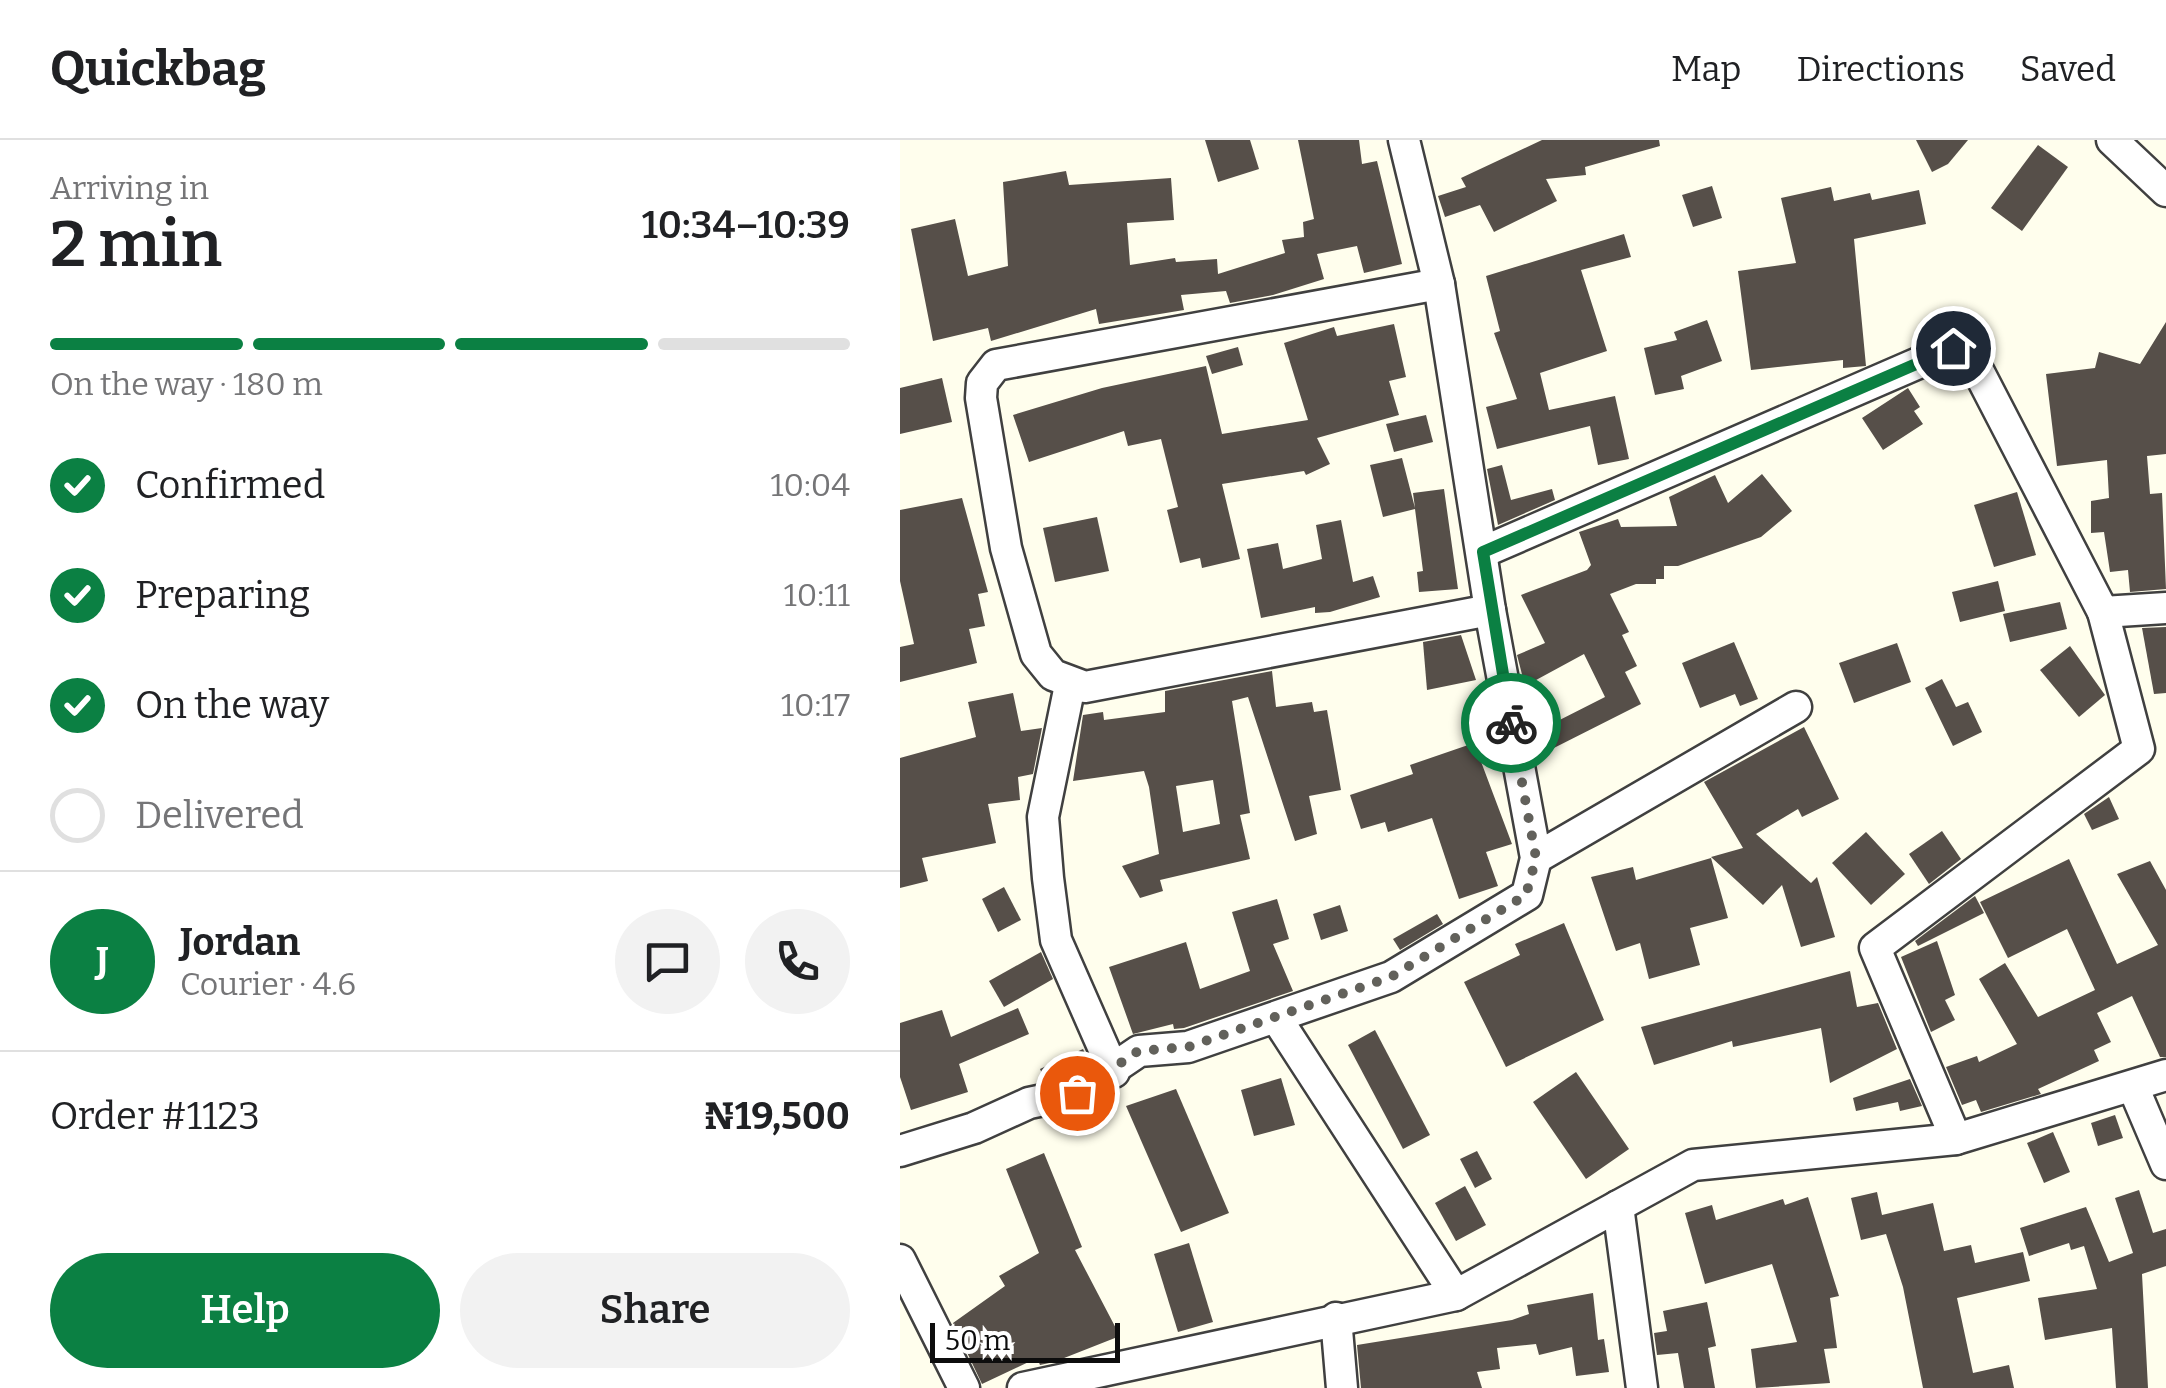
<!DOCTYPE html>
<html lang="en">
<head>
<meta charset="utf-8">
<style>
  body { margin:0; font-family:Bitter,serif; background:#f2f2f2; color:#202124; height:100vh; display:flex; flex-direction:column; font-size:38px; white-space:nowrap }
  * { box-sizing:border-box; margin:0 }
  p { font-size:32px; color:#757577 }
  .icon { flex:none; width:55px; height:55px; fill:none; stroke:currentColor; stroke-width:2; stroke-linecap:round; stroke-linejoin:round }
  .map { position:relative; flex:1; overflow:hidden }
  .sheet { display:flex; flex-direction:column; background:#fff; width:900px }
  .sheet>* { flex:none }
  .scale { position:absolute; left:30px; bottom:25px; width:190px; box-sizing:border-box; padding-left:10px; border:5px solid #0d0d0d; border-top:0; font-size:28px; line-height:35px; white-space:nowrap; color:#0d0d0d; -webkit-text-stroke:8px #fff; paint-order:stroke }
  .pin { position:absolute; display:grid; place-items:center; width:85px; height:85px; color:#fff; margin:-42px; border:5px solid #fff; border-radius:50%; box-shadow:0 2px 10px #0007 }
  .courier { position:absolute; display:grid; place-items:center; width:100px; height:100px; margin:-50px; border:8px solid #0b8043; border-radius:50%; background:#fff; color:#222; box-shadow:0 2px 12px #0007 }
  .head em { font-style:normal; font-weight:600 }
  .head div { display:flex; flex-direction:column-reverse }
  .head { display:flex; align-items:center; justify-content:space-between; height:170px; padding:0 50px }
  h1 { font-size:65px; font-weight:600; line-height:75px }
  .bar { display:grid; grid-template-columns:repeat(4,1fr); gap:15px 10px; align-content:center; height:120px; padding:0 50px }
  .bar i { height:12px; border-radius:8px; background:#e0e0e0 }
  .bar .selected { background:#0b8043 }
  .bar p { grid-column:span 4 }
  .line { display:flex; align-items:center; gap:25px; padding:0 50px; border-top:2px solid #e0e0e0 }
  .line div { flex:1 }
  .round { display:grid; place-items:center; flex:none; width:105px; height:105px; border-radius:52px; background:#f2f2f2 }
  ol { padding:0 50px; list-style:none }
  li { display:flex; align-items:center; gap:30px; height:110px }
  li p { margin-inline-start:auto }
  li .icon { padding:10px; border-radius:50%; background:#0b8043; color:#fff; stroke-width:4 }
  li:last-child { color:#757577 }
  li i { width:55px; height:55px; border:5px solid #e0e0e0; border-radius:50% }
  .action { display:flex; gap:20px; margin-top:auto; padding:20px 50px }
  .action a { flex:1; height:115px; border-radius:60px; background:#0b8043; color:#fff; font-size:40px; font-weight:600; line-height:115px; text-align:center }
  .action a+a { background:#f2f2f2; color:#202124 }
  header { display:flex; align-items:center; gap:60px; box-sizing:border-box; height:140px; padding:0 50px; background:#fff; border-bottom:2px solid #e0e0e0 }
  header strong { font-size:48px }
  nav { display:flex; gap:55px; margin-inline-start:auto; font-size:35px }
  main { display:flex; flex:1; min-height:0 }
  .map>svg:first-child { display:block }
  .building { fill:#564f49; fill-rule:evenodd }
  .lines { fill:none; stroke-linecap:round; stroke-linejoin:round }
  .minor-casing { stroke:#404040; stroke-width:35 }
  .minor { stroke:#fff; stroke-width:30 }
  .done { stroke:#62615b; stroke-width:10; stroke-dasharray:0 18 }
  .route { stroke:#0b8043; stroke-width:12 }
</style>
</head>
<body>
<header>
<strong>Quickbag</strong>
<nav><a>Map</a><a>Directions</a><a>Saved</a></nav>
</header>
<main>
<section class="sheet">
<div class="head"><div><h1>2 min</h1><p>Arriving in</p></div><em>10:34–10:39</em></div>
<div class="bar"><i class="selected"></i><i class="selected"></i><i class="selected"></i><i></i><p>On the way · 180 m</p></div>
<ol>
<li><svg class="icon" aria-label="check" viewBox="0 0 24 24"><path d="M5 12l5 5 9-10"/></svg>Confirmed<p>10:04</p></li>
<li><svg class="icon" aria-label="check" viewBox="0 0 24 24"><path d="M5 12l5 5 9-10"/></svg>Preparing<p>10:11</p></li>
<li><svg class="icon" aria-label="check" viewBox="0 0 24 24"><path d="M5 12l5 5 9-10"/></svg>On the way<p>10:17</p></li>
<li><i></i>Delivered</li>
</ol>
<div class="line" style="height:180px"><b class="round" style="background:#0b8043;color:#fff">J</b><div><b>Jordan</b><p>Courier · 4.6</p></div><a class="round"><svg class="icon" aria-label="chat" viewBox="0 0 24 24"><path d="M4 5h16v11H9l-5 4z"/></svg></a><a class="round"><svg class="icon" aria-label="phone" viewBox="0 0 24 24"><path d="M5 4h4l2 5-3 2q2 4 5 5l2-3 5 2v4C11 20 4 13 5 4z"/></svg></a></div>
<div class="line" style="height:130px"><div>Order #1123</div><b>₦19,500</b></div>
<div class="action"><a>Help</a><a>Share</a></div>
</section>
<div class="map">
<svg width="1266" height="1248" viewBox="0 0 1266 1248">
  <rect width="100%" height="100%" fill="#fffeed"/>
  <g class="building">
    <path d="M305,0H350L359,29L318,42Z"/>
    <path d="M398,0H459L462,24L477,21L502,124L464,133L457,106L417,114L424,139L373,155L330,163L326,151L281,155L284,170L199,184L196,169L91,201L88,188L33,201L11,89L55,79L68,136L108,126L103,42L166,31L169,45L271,38L274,80L227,83L230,125L275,118L276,122L317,119L318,134L385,113L382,100L404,97L403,82L414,79Z"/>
    <path d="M642,0H759L760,6L685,27L686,35L646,39L657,61L594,92L580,65L545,77L538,56L566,47L561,38Z"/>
    <path d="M1016,0H1068L1048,24L1032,32Z"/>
    <path d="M1138,5L1168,27L1122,91L1091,68Z"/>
    <path d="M812,46L822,78L793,87L782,55Z"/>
    <path d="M931,47L934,61L970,53L972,60L1019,50L1026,84L954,99L966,226L943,228V220L851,230L838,131L896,123L881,58Z"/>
    <path d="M724,94L731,117L681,130L707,211L640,233L649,270L715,256L729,319L698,325L690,286L597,309L586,267L617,259L594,193L600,191L586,136Z"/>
    <path d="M807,180L822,221L781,236L784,249L755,255L744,208L777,200L774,192Z"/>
    <path d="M1266,182V314L1247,316L1250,354L1262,353L1266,449L1230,452L1228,430L1210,432L1204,392L1191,393V361L1209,358L1207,320L1157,326L1146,234L1195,228L1199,212L1240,224Z"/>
    <path d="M494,184L506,237L489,241L499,275L417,298L430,324L406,335L404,331L322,344L340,419L302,428L300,418L280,423L267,370L278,367L261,299L228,306L224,291L129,322L113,275L202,248L306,226L322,294L408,280L384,203L434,187L437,196Z"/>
    <path d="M338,207L343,225L312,234L306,216Z"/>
    <path d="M42,238L52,282L0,294V248Z"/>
    <path d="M1008,248L1020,267L1014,271L1023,284L983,310L962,278Z"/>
    <path d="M526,275L533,302L494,312L486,284Z"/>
    <path d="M502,318L515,368L513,353L544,349L558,449L519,452L517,432L523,431L515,369L483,377L470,325Z"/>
    <path d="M602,325L611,360L652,349L655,360L598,385L587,329Z"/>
    <path d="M862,334L892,371L861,397L778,426H764V439H756V444H736L710,454L729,492L722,495L737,526L725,532L741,564L636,617L632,594L705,557L684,514L625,546L617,515L645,503L621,455L687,430L691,425L679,392L718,379L721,387L777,386L769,357L815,335L828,363Z"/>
    <path d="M1117,352L1136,415L1094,427L1074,365Z"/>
    <path d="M62,358L88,452L78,454L85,486L69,489L77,523L0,542V507L14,504L0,441V370Z"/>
    <path d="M197,377L209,431L155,442L143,388Z"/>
    <path d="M441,380L453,442L473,436L480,457L430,472L415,473V467L361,478L347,409L378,403L383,429L422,419L416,385Z"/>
    <path d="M1098,441L1105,471L1060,482L1052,452Z"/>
    <path d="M1160,462L1167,489L1110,502L1103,474Z"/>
    <path d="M1266,487V553L1254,554L1242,488Z"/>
    <path d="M561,495L576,540L527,550L523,502Z"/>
    <path d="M834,502L858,559L840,566L835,554L800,568L782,523Z"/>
    <path d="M997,503L1011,542L954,563L939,523Z"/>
    <path d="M1170,506L1205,555L1179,577L1140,530Z"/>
    <path d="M372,531L376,567L412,562L414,572L427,570L441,650L409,656L417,694L395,701L348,557L332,561L350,673L340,675L350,719L260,740L263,751L240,758L222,726L259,714L249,647L244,631L173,641L183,575L203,572L204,580L265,572V551ZM313,640L320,684L283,692L276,646Z"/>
    <path d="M1042,539L1056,567L1068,562L1082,592L1053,606L1025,548Z"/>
    <path d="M113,553L121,591L142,588L133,634L118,637L120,660L88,664L96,703L22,718L28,741L0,748V618L76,597L68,562Z"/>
    <path d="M904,587L939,659L902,677L898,669L856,694L911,743L917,737L935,797L901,807L882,745L863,765L811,717L843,708L804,642Z"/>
    <path d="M574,603L612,704L586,712L598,746L559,759L532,678L488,692L485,682L461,689L450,655L513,634L510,625Z"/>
    <path d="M1209,657L1219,679L1192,690L1184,674Z"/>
    <path d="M1042,691L1061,719L1029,744L1009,714Z"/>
    <path d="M966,692L1005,734L971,765L932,723Z"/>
    <path d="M811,718L828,778L790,788L800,825L749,839L740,803L716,811L691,737L733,727L736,740Z"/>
    <path d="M1169,719L1217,824L1258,805L1217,734L1250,721L1266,750V917H1260L1232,856L1197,873L1211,902L1194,910L1199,921L1138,949L1141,954L1081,972L1076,960L1062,965L1046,927L1077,916L1079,922L1117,904L1079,839L1105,823L1138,877L1195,850L1167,789L1108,818L1080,762Z"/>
    <path d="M104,747L121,780L98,792L82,759Z"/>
    <path d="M1075,756L1084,773L1018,806L1015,801Z"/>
    <path d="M377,759L389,799L373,804L393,851L284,888L274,889L273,884L233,894L209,827L286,802L300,849L350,831L332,772Z"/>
    <path d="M440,765L448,791L421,800L413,774Z"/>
    <path d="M537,774L543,784L500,810L493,799Z"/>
    <path d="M664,783L704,880L606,927L564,842L620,815L615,804Z"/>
    <path d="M1037,801L1055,855L1045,860L1055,880L1031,892L1001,817Z"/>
    <path d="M141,812L153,839L104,867L89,841Z"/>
    <path d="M950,831L957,867L978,863L997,909L930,943L921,888L833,907L832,901L754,925L741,887Z"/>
    <path d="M118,868L129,894L59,924L68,952L11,970L0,937V883L42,870L51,897Z"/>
    <path d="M475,890L530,995L503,1009L448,905Z"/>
    <path d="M183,909L189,922L170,935L145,940L140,929Z"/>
    <path d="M676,932L729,1009L686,1039L633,962Z"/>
    <path d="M381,938L395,985L354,996L341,950Z"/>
    <path d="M1010,939L1022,966L1000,971L998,962L956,971L953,958Z"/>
    <path d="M276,949L329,1073L281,1092L226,966Z"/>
    <path d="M1215,975L1223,998L1198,1006L1191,983Z"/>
    <path d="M1153,992L1170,1032L1144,1043L1127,1003Z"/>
    <path d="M577,1011L592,1039L575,1048L560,1019Z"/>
    <path d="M144,1013L182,1107L175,1110L220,1196L154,1222L140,1225L137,1218L82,1244L53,1183L105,1146L99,1136L139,1113L106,1029Z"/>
    <path d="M565,1046L586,1085L556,1101L535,1063Z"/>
    <path d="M1239,1050L1253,1093L1266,1089V1126L1242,1134L1248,1248H1216L1212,1188L1145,1200L1138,1158L1197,1149L1184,1106L1171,1110L1169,1103L1129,1116L1120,1088L1186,1067L1209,1122L1233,1113L1215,1058Z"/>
    <path d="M977,1052L982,1075L1033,1063L1044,1111L1071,1105L1075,1123L1123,1112L1130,1141L1057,1158L1073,1233L1109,1225L1114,1248H1023L1003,1147L986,1094L961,1100L951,1058Z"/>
    <path d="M908,1057L939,1156L930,1158L937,1208L924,1209L930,1243L856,1248L851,1209L897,1202L872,1124L805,1144L785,1073L812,1065L816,1080L883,1059L885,1065Z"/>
    <path d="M289,1103L313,1182L278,1192L254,1114Z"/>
    <path d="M693,1153L698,1200L704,1199L709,1232L676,1236L672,1207L639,1215L636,1204L597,1208L600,1229L577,1232L582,1248H461L457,1205L612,1180L629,1174L627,1165Z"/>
    <path d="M807,1162L816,1206L808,1208L815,1248H784L778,1213L757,1215L754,1193L767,1191L763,1171Z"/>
  </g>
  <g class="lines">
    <defs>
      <g id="minor">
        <path d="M1212,0L1266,51"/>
        <path d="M539,144L96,225L82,243L81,258L106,408L136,514L153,535L185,547L590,470"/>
        <path d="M583,412L1053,208L1070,215L1203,472L1266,468"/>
        <path d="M170,545L143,677L148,738L156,800L214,932"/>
        <path d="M636,718L896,567"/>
        <path d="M377,879L556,1155"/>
        <path d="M1234,949L1266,1024"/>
        <path d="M1056,999L975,808L1239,609L1203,472"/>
        <path d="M0,1011L74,988L129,963L177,953L239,911L288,907L491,837L627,755L636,718L590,470L539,144L504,0"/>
        <path d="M718,1066L742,1248"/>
        <path d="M0,1120L64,1248"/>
        <path d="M436,1178L442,1248"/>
        <path d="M123,1248L556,1155L793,1025L1056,999L1266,935"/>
      </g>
    </defs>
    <use href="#minor" class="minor-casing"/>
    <use href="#minor" class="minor"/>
  </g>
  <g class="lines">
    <path class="done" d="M177,953L238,911L288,907L491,837L626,755L636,718L611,583"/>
    <path class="route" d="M611,583L583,412L1053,208"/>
  </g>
</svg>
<div class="scale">50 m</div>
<div class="pin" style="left:177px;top:953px;background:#ea580c"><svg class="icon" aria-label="bag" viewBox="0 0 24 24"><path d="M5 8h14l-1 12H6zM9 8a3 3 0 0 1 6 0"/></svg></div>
<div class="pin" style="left:1053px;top:208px;background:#1f2937"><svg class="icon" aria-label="home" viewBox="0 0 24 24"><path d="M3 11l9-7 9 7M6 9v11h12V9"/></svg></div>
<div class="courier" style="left:611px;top:583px"><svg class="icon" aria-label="bike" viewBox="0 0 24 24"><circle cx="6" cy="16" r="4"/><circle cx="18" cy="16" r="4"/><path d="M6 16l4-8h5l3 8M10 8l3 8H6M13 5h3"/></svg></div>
</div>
</main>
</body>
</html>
